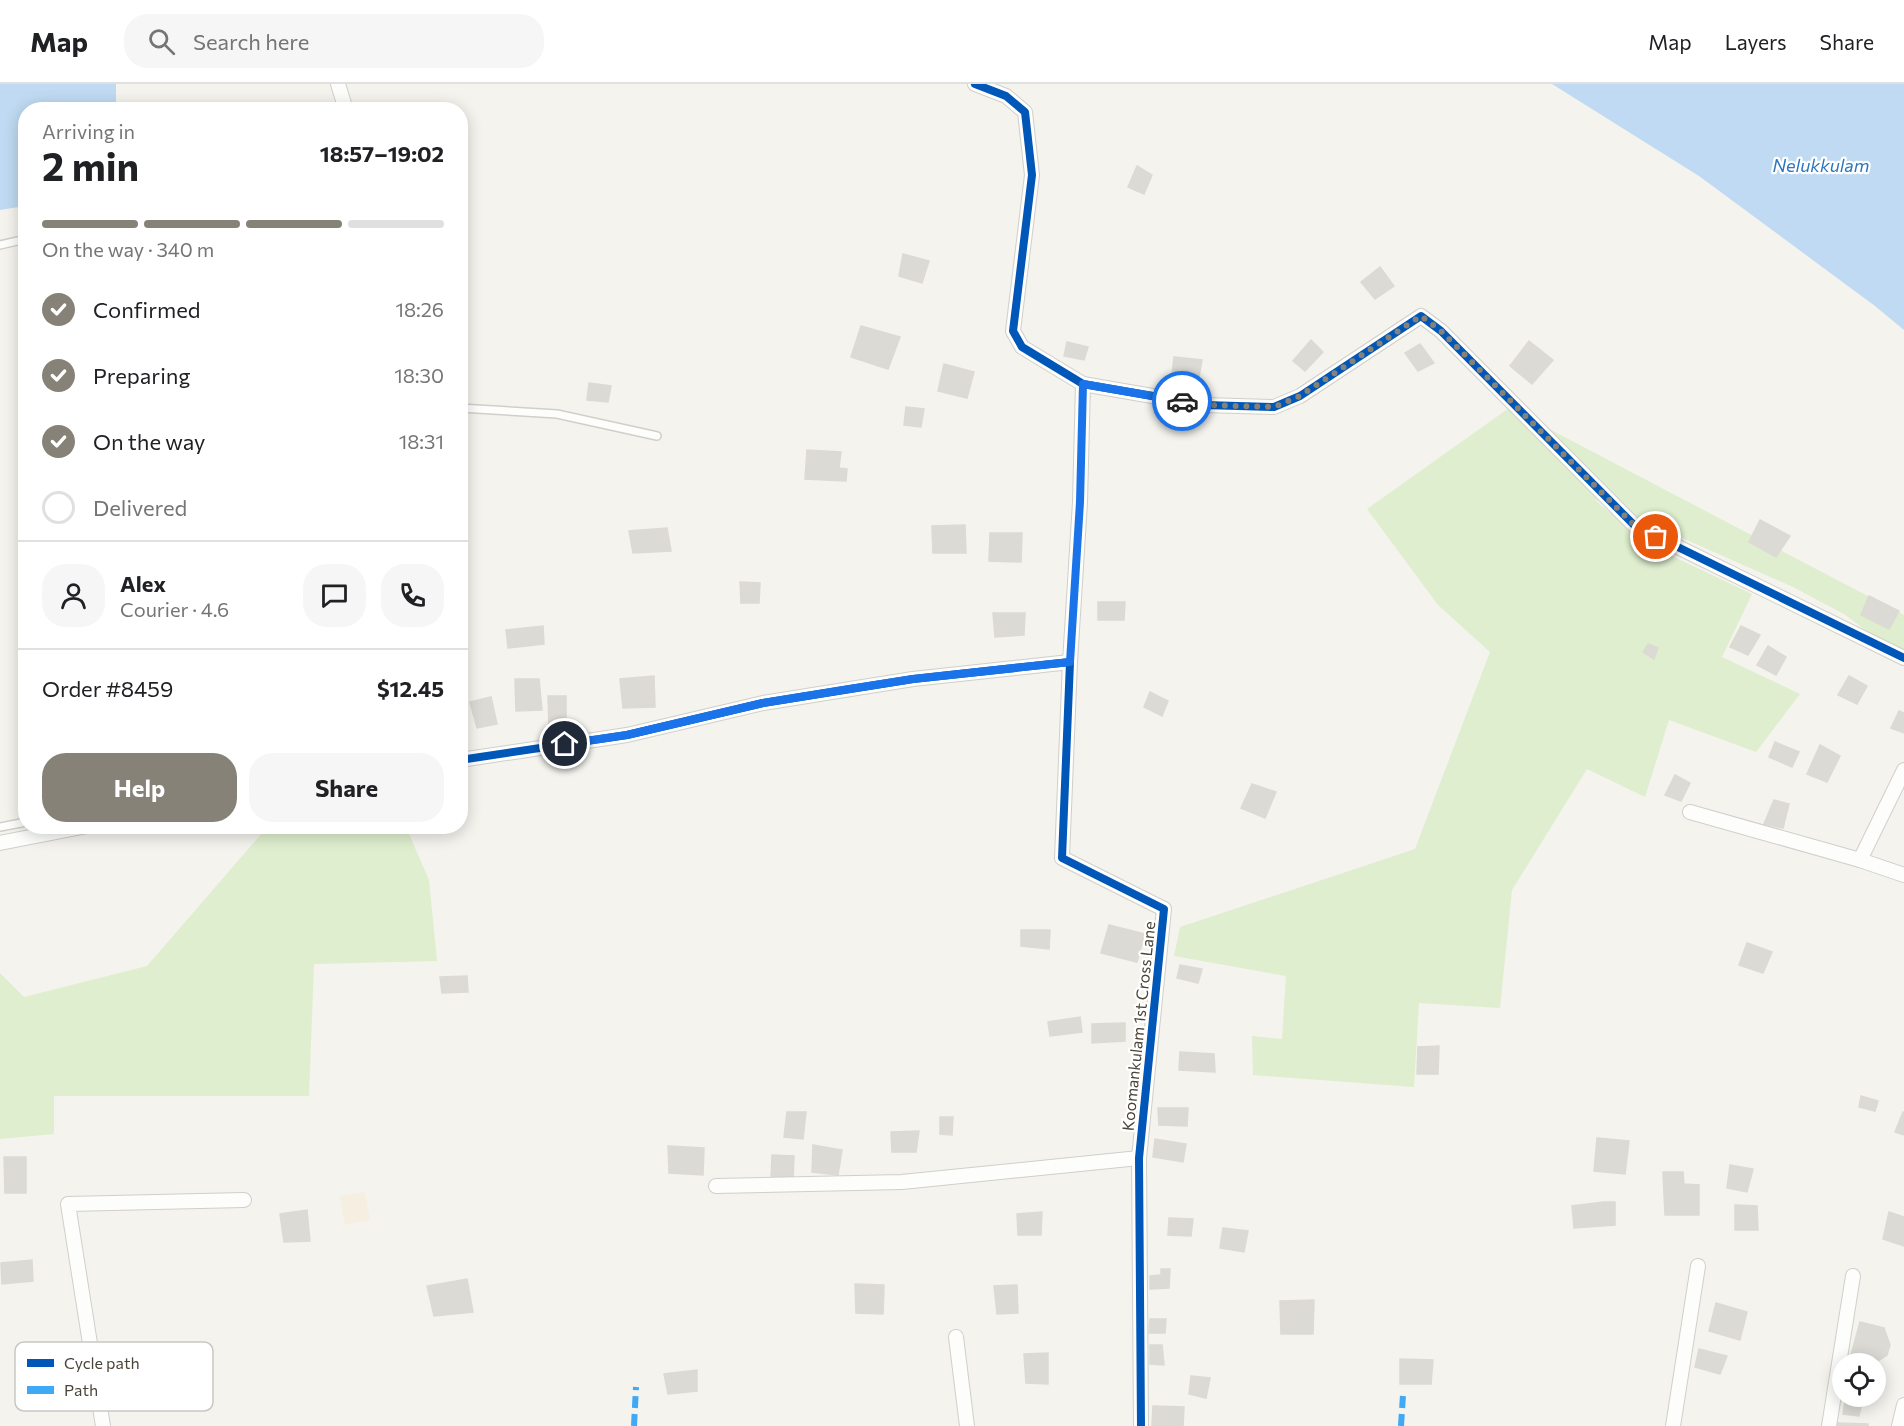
<!DOCTYPE html>
<html lang="en">
<head>
<meta charset="utf-8">
<style>
  body { margin:0; font-family:Commissioner,sans-serif; background:#f6f6f6; color:#202124; height:100vh; display:flex; flex-direction:column; font-size:22px; white-space:nowrap }
  * { box-sizing:border-box; margin:0 }
  p { font-size:20px; color:#757577 }
  .icon { flex:none; width:33px; height:33px; fill:none; stroke:currentColor; stroke-width:2; stroke-linecap:round; stroke-linejoin:round }
  .map { position:relative; flex:1; overflow:hidden }
  .details { position:absolute; left:18px; top:18px; width:450px; height:732px; display:flex; flex-direction:column; background:#fff; border-radius:24px; box-shadow:0 3px 15px #0003 }
  .details>* { flex:none }
  .fabs { position:absolute; left:1832px; top:1269px; display:grid; gap:12px }
  .fabs a { display:grid; place-items:center; width:54px; height:54px; border-radius:50%; background:#fff; box-shadow:0 3px 15px #0003; font-size:30px }
  .pin { position:absolute; display:grid; place-items:center; width:51px; height:51px; color:#fff; margin:-26px; border:3px solid #fff; border-radius:50%; box-shadow:0 2px 6px #0007 }
  .courier { position:absolute; display:grid; place-items:center; width:60px; height:60px; margin:-30px; border:4px solid #1a73e8; border-radius:50%; background:#fff; color:#222; box-shadow:0 2px 8px #0007 }
  .head em { font-style:normal; font-weight:700 }
  .head div { display:flex; flex-direction:column-reverse }
  .head { display:flex; align-items:center; justify-content:space-between; height:102px; padding:0 24px }
  h1 { font-size:39px; font-weight:700; line-height:45px }
  .bar { display:grid; grid-template-columns:repeat(4,1fr); gap:9px 6px; align-content:center; height:72px; padding:0 24px }
  .bar i { height:8px; border-radius:4px; background:#e0e0e0 }
  .bar .on { background:#868278 }
  .bar p { grid-column:span 4 }
  .line { display:flex; align-items:center; gap:15px; padding:0 24px; border-top:2px solid #e0e0e0 }
  .line div { flex:1 }
  .round { display:grid; place-items:center; flex:none; width:63px; height:63px; border-radius:24px; background:#f6f6f6 }
  ol { padding:0 24px; list-style:none }
  li { display:flex; align-items:center; gap:18px; height:66px }
  li p { margin-inline-start:auto }
  li .icon { padding:6px; border-radius:50%; background:#868278; color:#fff; stroke-width:4 }
  li:last-child { color:#757577 }
  li i { width:33px; height:33px; border:3px solid #e0e0e0; border-radius:50% }
  .primary-button { display:flex; gap:12px; margin-top:auto; padding:12px 24px }
  .primary-button a { flex:1; height:69px; border-radius:24px; background:#868278; color:#fff; font-size:24px; font-weight:700; line-height:69px; text-align:center }
  .primary-button a+a { background:#f6f6f6; color:#202124 }
  header { display:flex; align-items:center; gap:36px; box-sizing:border-box; height:84px; padding:0 30px; background:#fff; border-bottom:2px solid #e0e0e0 }
  header strong { font-size:28px }
  nav { display:flex; gap:33px; margin-inline-start:auto; font-size:21px }
  .search { width:420px; height:54px; background:#f6f6f6; display:flex; align-items:center; gap:15px; box-sizing:border-box; padding:0 21px; border-radius:24px; color:#757577; font-size:22px }
  .map>svg:first-child { display:block }
  .commercial { fill:#f6efe1 }
  .green { fill:#dfeece }
  .water { fill:#bfdaf2 }
  .building { fill:#dcdad5; stroke:#dcdad3; stroke-width:1.5 }
  .lines { fill:none; stroke-linecap:round; stroke-linejoin:round }
  .lane-casing { stroke:#d0cfca; stroke-width:10 }
  .street-casing { stroke:#d0cfca; stroke-width:16 }
  .lane { stroke:#fdfdfc; stroke-width:7 }
  .street { stroke:#fdfdfc; stroke-width:14 }
  .quiet { stroke:#3fa9f5; stroke-width:6; stroke-dasharray:12 6; stroke-linecap:butt }
  .cycleway-casing { stroke:#fff; stroke-width:11 }
  .cycleway { stroke:#0057b8; stroke-width:8 }
  .done { stroke:#868278; stroke-width:6; stroke-dasharray:0 10.8 }
  .route { stroke:#1a73e8; stroke-width:8 }
  .labels { text-anchor:middle; dominant-baseline:central; stroke-width:4.5; stroke-linejoin:round; paint-order:stroke }
  .street-label { font-size:16px; fill:#4b4539; stroke:#fff }
  .water-label { font-size:18px; font-style:italic; fill:#2e75bb; stroke:#fff }
  .key { fill:#fff; stroke:#c9c7c4; stroke-width:1.5 }
  .key-label { font-size:16px; fill:#4b4539 }
</style>
</head>
<body>
<header>
<strong>Map</strong>
<div class="search"><svg class="icon" aria-label="search" viewBox="0 0 24 24"><circle cx="10" cy="10" r="6"/><path d="M15 15l6 6"/></svg>Search here</div>
<nav><a>Map</a><a>Layers</a><a>Share</a></nav>
</header>
<div class="map">
<svg width="1904" height="1342" viewBox="0 0 1904 1342">
  <rect width="100%" height="100%" fill="#f4f3ee"/>
  <path class="commercial" d="M365,1108L370,1136L345,1141L340,1112Z"/>
  <g class="green">
    <path d="M1509,324L1904,531V575L1844,530L1791,502L1594,415L1647,460L1752,510L1722,573L1800,610L1756,668L1669,636L1645,713L1587,685L1512,806L1500,924L1419,919L1414,1003L1253,991L1252,952L1282,955L1286,892L1174,872L1180,843L1415,765L1490,568L1438,521L1367,425Z"/>
    <path d="M268,742L406,743L429,796L437,877L314,880L309,1012H54V1050L0,1055V889L24,913L147,882Z"/>
  </g>
  <g class="water">
    <path d="M0,0H116V25L26,26L25,122L0,126Z"/>
    <path d="M1552,0H1904V246L1875,222L1699,92Z"/>
  </g>
  <g class="building">
    <path d="M1137,82L1152,91L1144,110L1128,103Z"/>
    <path d="M903,170L929,177L922,199L899,192Z"/>
    <path d="M1380,183L1394,202L1375,215L1361,198Z"/>
    <path d="M861,242L900,253L888,285L851,273Z"/>
    <path d="M1311,256L1323,268L1305,287L1293,277Z"/>
    <path d="M1529,257L1553,276L1532,300L1510,282Z"/>
    <path d="M1067,258L1088,263L1084,276L1064,272Z"/>
    <path d="M1420,260L1434,279L1418,287L1405,269Z"/>
    <path d="M1174,273L1202,276L1199,293L1172,291Z"/>
    <path d="M944,280L974,288L967,314L938,307Z"/>
    <path d="M589,299L611,302L608,318L587,316Z"/>
    <path d="M906,323L924,325L921,343L904,341Z"/>
    <path d="M807,366L841,368L839,384L847,385L846,397L805,395Z"/>
    <path d="M1760,436L1790,452L1776,473L1749,458Z"/>
    <path d="M965,441L966,469H933L932,442Z"/>
    <path d="M667,444L671,467L633,469L629,447Z"/>
    <path d="M990,449H1022L1021,478L989,477Z"/>
    <path d="M740,498L760,499L759,519H741Z"/>
    <path d="M1869,512L1899,527L1889,545L1861,531Z"/>
    <path d="M1098,518H1125L1124,536H1098Z"/>
    <path d="M993,529H1025L1024,551L995,553Z"/>
    <path d="M543,542L544,560L508,564L506,546Z"/>
    <path d="M1741,542L1760,551L1748,571L1730,563Z"/>
    <path d="M1648,560L1658,564L1654,575L1643,568Z"/>
    <path d="M1768,562L1786,573L1776,591L1757,581Z"/>
    <path d="M654,592L655,623L623,624L620,595Z"/>
    <path d="M1849,592L1867,602L1857,620L1838,611Z"/>
    <path d="M515,595H539L542,626L516,627Z"/>
    <path d="M1150,608L1168,617L1162,632L1144,623Z"/>
    <path d="M548,612H566V644H549Z"/>
    <path d="M491,613L497,640L477,644L470,618Z"/>
    <path d="M1899,627L1904,629V649L1891,644Z"/>
    <path d="M1775,658L1799,668L1792,683L1769,673Z"/>
    <path d="M1820,661L1840,672L1827,698L1807,690Z"/>
    <path d="M1675,691L1690,699L1681,717L1665,711Z"/>
    <path d="M1252,700L1276,708L1265,734L1241,724Z"/>
    <path d="M1774,716L1789,720L1783,744L1764,740Z"/>
    <path d="M1109,841L1145,850L1137,878L1101,869Z"/>
    <path d="M1021,846H1050L1049,865L1021,862Z"/>
    <path d="M1747,859L1772,868L1763,889L1739,881Z"/>
    <path d="M1180,881L1202,885L1198,899L1177,894Z"/>
    <path d="M467,892L468,908L442,909L440,893Z"/>
    <path d="M1080,933L1082,948L1050,952L1048,938Z"/>
    <path d="M1125,939V957L1092,959V940Z"/>
    <path d="M1439,962L1438,990H1417L1418,963Z"/>
    <path d="M1180,968L1214,970L1215,988L1179,986Z"/>
    <path d="M1861,1012L1878,1017L1875,1027L1859,1023Z"/>
    <path d="M1158,1024H1188L1187,1042L1159,1041Z"/>
    <path d="M787,1028H806L803,1055L784,1053Z"/>
    <path d="M1903,1028L1904,1029V1051L1895,1048Z"/>
    <path d="M940,1033H953L952,1051L940,1050Z"/>
    <path d="M919,1047L916,1068H892L891,1048Z"/>
    <path d="M1597,1054L1629,1057L1625,1090L1594,1087Z"/>
    <path d="M1155,1055L1186,1060L1183,1078L1153,1073Z"/>
    <path d="M813,1061L842,1066L838,1091L812,1088Z"/>
    <path d="M668,1062L704,1064L703,1091L669,1089Z"/>
    <path d="M772,1071L794,1072L793,1097L771,1095Z"/>
    <path d="M4,1073H26V1109H5Z"/>
    <path d="M1730,1081L1753,1085L1747,1108L1727,1104Z"/>
    <path d="M1663,1088H1683L1684,1100L1699,1101V1131H1665Z"/>
    <path d="M1604,1118H1615V1141L1574,1144L1572,1122Z"/>
    <path d="M1735,1121L1757,1122L1758,1146H1735Z"/>
    <path d="M307,1126L310,1157L284,1158L280,1130Z"/>
    <path d="M1042,1128L1041,1151H1018L1017,1130Z"/>
    <path d="M1889,1128L1904,1133V1162L1883,1155Z"/>
    <path d="M1169,1134L1193,1135L1191,1152L1168,1151Z"/>
    <path d="M1223,1144L1248,1147L1244,1168L1220,1164Z"/>
    <path d="M32,1176L33,1197L2,1200L1,1179Z"/>
    <path d="M1161,1185H1170L1169,1204L1150,1205V1192L1161,1191Z"/>
    <path d="M467,1195L473,1228L434,1232L427,1202Z"/>
    <path d="M855,1200L884,1201L883,1230L856,1229Z"/>
    <path d="M1017,1201L1018,1229L997,1230L994,1202Z"/>
    <path d="M1314,1216L1313,1250H1281L1280,1217Z"/>
    <path d="M1716,1219L1747,1228L1740,1256L1709,1247Z"/>
    <path d="M1150,1235H1166L1165,1249H1149Z"/>
    <path d="M1860,1238L1884,1244L1890,1261L1887,1271L1875,1279L1851,1271Z"/>
    <path d="M1150,1261H1162L1164,1281L1150,1280Z"/>
    <path d="M1699,1265L1727,1272L1720,1290L1695,1283Z"/>
    <path d="M1048,1269V1300L1026,1299L1024,1270Z"/>
    <path d="M1400,1275L1433,1276L1431,1300H1400Z"/>
    <path d="M697,1286V1307L668,1310L664,1290Z"/>
    <path d="M1191,1292L1210,1294L1206,1314L1189,1310Z"/>
    <path d="M1846,1312L1863,1314L1859,1332L1843,1330Z"/>
    <path d="M1153,1322L1184,1323L1183,1342H1152Z"/>
    <path d="M1837,1339L1868,1340V1342H1837Z"/>
  </g>
  <g class="lines">
    <defs>
      <g id="lane">
        <path d="M0,161L26,155"/>
        <path d="M460,324L557,330L657,352"/>
        <path d="M0,743L26,738"/>
      </g>
      <g id="street">
        <path d="M338,0L346,26"/>
        <path d="M975,0L1006,12L1025,28L1032,91L1013,247L1022,263L1083,300L1204,321L1274,323L1300,312L1421,232L1441,247L1635,442L1904,574"/>
        <path d="M1070,578L1080,418L1083,300"/>
        <path d="M460,676L627,651L763,619L913,595L1070,578L1062,774L1164,825L1139,1074L1141,1342"/>
        <path d="M1690,728L1860,776L1904,791"/>
        <path d="M0,759L87,742"/>
        <path d="M1860,776L1904,686"/>
        <path d="M716,1102L902,1098L1139,1074"/>
        <path d="M956,1253L967,1342"/>
        <path d="M103,1342L68,1120L244,1116"/>
        <path d="M1673,1342L1698,1182"/>
        <path d="M1829,1342L1853,1192"/>
        <path d="M1899,1342L1904,1321"/>
      </g>
    </defs>
    <use href="#lane" class="lane-casing"/>
    <use href="#street" class="street-casing"/>
    <use href="#lane" class="lane"/>
    <use href="#street" class="street"/>
    <g class="quiet">
      <path d="M634,1342L636,1303"/>
      <path d="M1401,1342L1403,1311"/>
    </g>
    <defs>
      <g id="cycleway">
        <path d="M975,0L1006,12L1025,28L1032,91L1013,247L1022,263L1083,300L1204,321L1274,323L1300,312L1421,232L1441,247L1635,442L1904,574"/>
        <path d="M460,676L627,651L763,619L913,595L1070,578L1062,774L1164,825L1139,1074L1141,1342"/>
      </g>
    </defs>
    <use href="#cycleway" class="cycleway-casing"/>
    <use href="#cycleway" class="cycleway"/>
  </g>
  <g class="lines">
    <path class="done" d="M1182,317L1204,321L1274,323L1300,312L1421,232L1441,247L1635,442L1656,453"/>
    <path class="route" d="M565,660L627,651L763,619L849,605L913,595L1070,578L1080,418L1083,300L1182,317"/>
  </g>
  <g class="labels">
    <g class="street-label">
      <text transform="translate(1138 942) rotate(-84)">Koomankulam 1st Cross Lane</text>
    </g>
    <g class="water-label">
      <text x="1821" y="81">Nelukkulam</text>
    </g>
  </g>
  <rect x="15" y="1258" width="198" height="69" rx="9" class="key"/>
  <rect x="27" y="1275" width="27" height="8" fill="#0057b8"/>
  <rect x="27" y="1302" width="27" height="8" fill="#3fa9f5"/>
  <g class="key-label">
    <text x="64" y="1285">Cycle path</text>
    <text x="64" y="1312">Path</text>
  </g>
</svg>
<div class="fabs">
<a><svg class="icon" aria-label="locate" viewBox="0 0 24 24"><circle cx="12" cy="12" r="6"/><path d="M12 2v4M12 18v4M2 12h4M18 12h4"/></svg></a>
</div>
<div class="pin" style="left:1656px;top:453px;background:#ea580c"><svg class="icon" aria-label="bag" viewBox="0 0 24 24"><path d="M5 8h14l-1 12H6zM9 8a3 3 0 0 1 6 0"/></svg></div>
<div class="pin" style="left:565px;top:660px;background:#1f2937"><svg class="icon" aria-label="home" viewBox="0 0 24 24"><path d="M3 11l9-7 9 7M6 9v11h12V9"/></svg></div>
<div class="courier" style="left:1182px;top:317px"><svg class="icon" aria-label="car" viewBox="0 0 24 24"><path d="M5 17H2v-5l4-1 3-4h7l3 4 3 1v5h-3M9 17h6M6 11h13"/><circle cx="7" cy="17" r="2"/><circle cx="17" cy="17" r="2"/></svg></div>
<section class="details">
<div class="head"><div><h1>2 min</h1><p>Arriving in</p></div><em>18:57–19:02</em></div>
<div class="bar"><i class="on"></i><i class="on"></i><i class="on"></i><i></i><p>On the way · 340 m</p></div>
<ol>
<li><svg class="icon" aria-label="check" viewBox="0 0 24 24"><path d="M5 12l5 5 9-10"/></svg>Confirmed<p>18:26</p></li>
<li><svg class="icon" aria-label="check" viewBox="0 0 24 24"><path d="M5 12l5 5 9-10"/></svg>Preparing<p>18:30</p></li>
<li><svg class="icon" aria-label="check" viewBox="0 0 24 24"><path d="M5 12l5 5 9-10"/></svg>On the way<p>18:31</p></li>
<li><i></i>Delivered</li>
</ol>
<div class="line" style="height:108px"><a class="round"><svg class="icon" aria-label="person" viewBox="0 0 24 24"><circle cx="12" cy="8" r="4"/><path d="M4 21q1-7 8-7t8 7"/></svg></a><div><b>Alex</b><p>Courier · 4.6</p></div><a class="round"><svg class="icon" aria-label="chat" viewBox="0 0 24 24"><path d="M4 5h16v11H9l-5 4z"/></svg></a><a class="round"><svg class="icon" aria-label="phone" viewBox="0 0 24 24"><path d="M5 4h4l2 5-3 2q2 4 5 5l2-3 5 2v4C11 20 4 13 5 4z"/></svg></a></div>
<div class="line" style="height:78px"><div>Order #8459</div><b>$12.45</b></div>
<div class="primary-button"><a>Help</a><a>Share</a></div>
</section>
</div>
</body>
</html>
